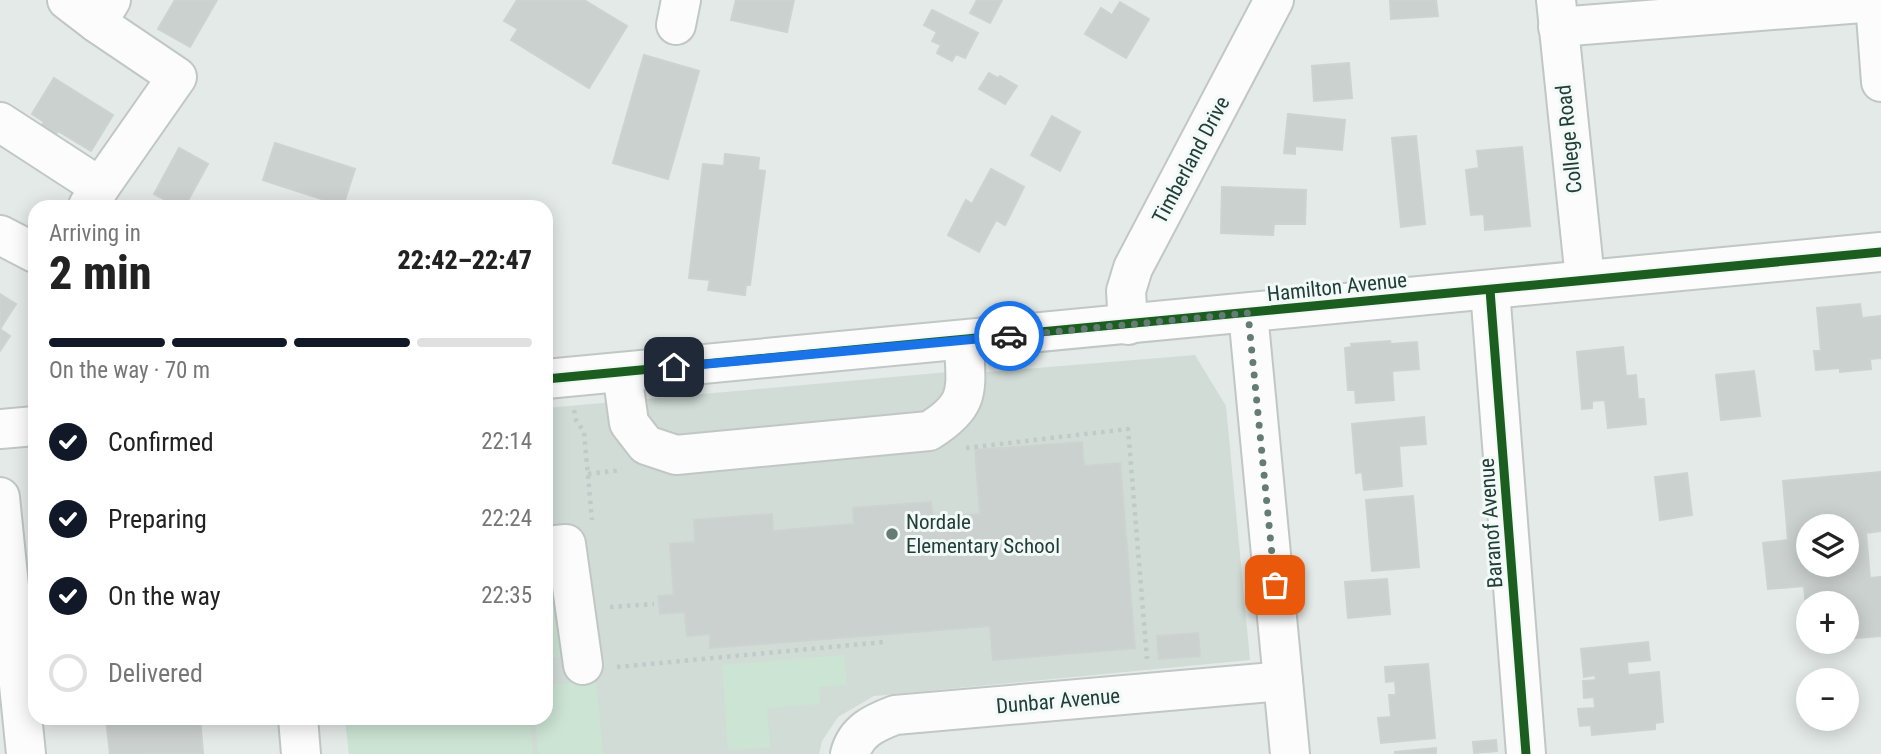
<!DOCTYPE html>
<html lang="en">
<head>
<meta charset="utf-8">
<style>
  body { margin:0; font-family:"Roboto Condensed",sans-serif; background:#f6f6f6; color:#222; height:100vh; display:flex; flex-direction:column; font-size:26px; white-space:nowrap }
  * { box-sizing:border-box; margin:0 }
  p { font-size:23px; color:#767676 }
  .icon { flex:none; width:38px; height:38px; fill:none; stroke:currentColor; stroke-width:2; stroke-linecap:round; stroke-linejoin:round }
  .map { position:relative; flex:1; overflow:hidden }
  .side { position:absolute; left:28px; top:200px; width:525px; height:525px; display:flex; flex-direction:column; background:#fff; border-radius:21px; box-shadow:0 4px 18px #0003 }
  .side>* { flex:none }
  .fabs { position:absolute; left:1796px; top:514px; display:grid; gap:14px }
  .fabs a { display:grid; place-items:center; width:63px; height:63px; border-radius:50%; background:#fff; box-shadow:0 4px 18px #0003; font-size:35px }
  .pin { position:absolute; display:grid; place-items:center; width:60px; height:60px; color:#fff; margin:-30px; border-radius:14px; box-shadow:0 4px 10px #0006 }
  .courier { position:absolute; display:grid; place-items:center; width:70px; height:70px; margin:-35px; border:5px solid #1a73e8; border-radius:50%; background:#fff; color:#222; box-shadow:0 2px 9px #0007 }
  .summary em { font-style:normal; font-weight:800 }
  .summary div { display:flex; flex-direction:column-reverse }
  .summary { display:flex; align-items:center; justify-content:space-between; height:119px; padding:0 21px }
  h1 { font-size:46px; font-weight:800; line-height:52px }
  .bar { display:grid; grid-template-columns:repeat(4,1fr); gap:10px 7px; align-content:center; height:84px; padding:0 21px }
  .bar i { height:9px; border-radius:5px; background:#e0e0e0 }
  .bar .on { background:#111827 }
  .bar p { grid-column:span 4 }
  ol { padding:0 21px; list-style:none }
  li { display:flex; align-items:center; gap:21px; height:77px }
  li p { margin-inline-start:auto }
  li .icon { padding:7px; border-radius:50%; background:#111827; color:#fff; stroke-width:4 }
  li:last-child { color:#767676 }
  li i { width:38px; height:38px; border:4px solid #e0e0e0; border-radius:50% }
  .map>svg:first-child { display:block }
  .built { fill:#d1dcd7 }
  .green { fill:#cce4d4 }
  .building { fill:#cbd1cf; stroke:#cdd3d0; stroke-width:2; fill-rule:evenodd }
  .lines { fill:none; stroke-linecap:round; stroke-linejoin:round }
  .minor-casing { stroke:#c1c7c4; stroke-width:42 }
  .path { stroke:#c0cac8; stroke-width:4.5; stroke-dasharray:3.5 5; stroke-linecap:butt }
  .minor { stroke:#fbfcfb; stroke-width:38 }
  .cycleway-casing { stroke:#f2f9f6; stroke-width:13 }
  .cycleway { stroke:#1b5e20; stroke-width:9 }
  .done { stroke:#657b75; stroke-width:7; stroke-dasharray:0 12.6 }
  .route { stroke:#1a73e8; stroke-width:9 }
  .poi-dot { fill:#657b75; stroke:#f2f9f6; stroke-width:2.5 }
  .labels { text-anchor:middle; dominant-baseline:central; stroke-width:6; stroke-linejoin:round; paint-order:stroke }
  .street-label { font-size:21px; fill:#203f38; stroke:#f2f9f6 }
  .poi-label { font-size:21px; fill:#203f38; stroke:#f2f9f6; text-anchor:start }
</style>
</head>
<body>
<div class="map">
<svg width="1881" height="754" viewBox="0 0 1881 754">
  <rect width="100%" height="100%" fill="#e4eae7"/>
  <path class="built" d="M1195,355L1226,406L1250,660L874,696L838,717L822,741L819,754H349L345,718H546V408L948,372H988Z"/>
  <g class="green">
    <path d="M560,567L570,656L546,658V568Z"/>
    <path d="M844,655L847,685L819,687L820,704L767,708L770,747L728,750L722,665Z"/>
    <path d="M596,681L603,754H538L535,718H546V685Z"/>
    <path d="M345,718H530L533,754H349Z"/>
  </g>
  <g class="building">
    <path d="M175,0H217L190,47L158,29Z"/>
    <path d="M517,0H584L627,26L589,88L511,40L518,29L504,21Z"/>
    <path d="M736,0H794L787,32L731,20Z"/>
    <path d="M977,0H1002L990,23L970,13Z"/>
    <path d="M1390,0H1436L1438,16L1391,19Z"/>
    <path d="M1120,2L1149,19L1126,58L1085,34L1101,8L1112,15Z"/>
    <path d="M932,10L978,33L965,58L956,54L952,61L937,53L941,45L932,41L937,32L924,25Z"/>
    <path d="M644,55L699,71L668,179L613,163Z"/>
    <path d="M1349,63L1352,98L1314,101L1312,66Z"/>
    <path d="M989,73L998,78L1000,76L1017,86L1005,104L979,89Z"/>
    <path d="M54,78L113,115L91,151L58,131L53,139L39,130L44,122L32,114Z"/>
    <path d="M1288,114L1345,120L1342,150L1295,146V154L1284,153Z"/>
    <path d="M1052,116L1080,132L1060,171L1031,155Z"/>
    <path d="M1416,136L1425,224L1401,227L1392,138Z"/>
    <path d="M275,143L355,169L343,206L263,180Z"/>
    <path d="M1522,147L1530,226L1485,230L1484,214L1471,215L1466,170L1479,168L1477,151Z"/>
    <path d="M179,148L208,164L185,206H177L154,194Z"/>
    <path d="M725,154L759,158L758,170L765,171L750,285H746L745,295L708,290L710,280L689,278L703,164L724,166Z"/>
    <path d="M991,169L1024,187L1005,225L996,220L979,252L948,235L966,200L972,204Z"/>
    <path d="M1222,187L1306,190L1305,224H1274L1273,235L1221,233Z"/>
    <path d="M0,294L16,304L0,329L10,336L0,351Z"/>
    <path d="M1860,304L1862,318L1881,316V358L1870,359L1871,369L1840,372V368L1816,370L1814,351H1821L1817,308Z"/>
    <path d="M1390,341L1391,344L1417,342L1419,369L1392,371L1394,400L1356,403L1355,390H1348L1345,348L1352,347L1351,344Z"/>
    <path d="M1623,347L1626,376L1636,375L1638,399H1644L1646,424L1608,428L1605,400L1592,401V408L1582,409L1577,352Z"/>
    <path d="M1754,371L1760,416L1721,420L1716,375Z"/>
    <path d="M1424,417L1426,444L1399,446L1402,486L1364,490L1362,472L1356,473L1352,424Z"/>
    <path d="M1082,442L1084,466L1120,463L1135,648L993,660L990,626L710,648V634L687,636L685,612L660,614L658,596L674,595L670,544L695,542L694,520L772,514L773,531L854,524L853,508L931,502L933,517L980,514L975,450Z"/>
    <path d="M1881,472V531L1866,533L1870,578L1881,577V636L1846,639V604H1808V628L1804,586L1768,589L1763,543L1788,540L1783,481ZM1808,527H1846V565H1808Z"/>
    <path d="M1687,473L1692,515L1660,520L1655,477Z"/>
    <path d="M1413,496L1419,567L1372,571L1366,500Z"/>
    <path d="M1387,579L1390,614L1348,618L1345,582Z"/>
    <path d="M1198,633L1200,656L1159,659L1157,636Z"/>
    <path d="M1648,642L1650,660L1627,662L1628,675L1659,672L1663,722L1655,723V729L1592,735L1591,725L1580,726L1578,709L1595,708L1594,697L1584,698L1583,681L1596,680L1595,675L1584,677L1581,649Z"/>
    <path d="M1428,664L1435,738L1381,743L1378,718L1391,717L1389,695H1396L1395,681L1386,682L1385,667Z"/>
    <path d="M124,718H200L203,753L110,754L106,719Z"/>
    <path d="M1496,740L1497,751L1474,753L1473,742Z"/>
    <path d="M1436,748V754H1395V752Z"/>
  </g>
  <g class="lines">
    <defs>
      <g id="minor">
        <path d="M67,0L97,23"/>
        <path d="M1556,0L1585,279"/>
        <path d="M676,25L681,0"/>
        <path d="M1558,27L1875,2L1881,82"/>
        <path d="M0,122L100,187L88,206"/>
        <path d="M100,187L177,77L97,23L111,0"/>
        <path d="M0,235L35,253"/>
        <path d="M1490,290L1526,754"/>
        <path d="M1248,313L1290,754"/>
        <path d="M1128,325L1126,291L1133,268L1274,0"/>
        <path d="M622,372L629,423L646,445L676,455L929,431C974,403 965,388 964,340"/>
        <path d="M546,379L1881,252"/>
        <path d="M0,429L35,426"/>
        <path d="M0,497L26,754"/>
        <path d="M546,546L566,544L583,665"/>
        <path d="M298,718L301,754"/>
        <path d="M850,754C856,731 874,723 895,715L1283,681"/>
      </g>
    </defs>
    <use href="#minor" class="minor-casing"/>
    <g class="path">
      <path d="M574,410L576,420L584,432L592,520"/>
      <path d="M966,448L1128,429L1147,659"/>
      <path d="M588,474L622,470"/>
      <path d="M610,607L654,604"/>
      <path d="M617,667L884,642"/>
    </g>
    <use href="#minor" class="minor"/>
    <defs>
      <g id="cycleway">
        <path d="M1490,290L1526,754"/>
        <path d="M546,379L1881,252"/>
      </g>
    </defs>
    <use href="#cycleway" class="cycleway-casing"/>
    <use href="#cycleway" class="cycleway"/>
  </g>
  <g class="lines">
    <path class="done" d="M1009,336L1248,313L1275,585"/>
    <path class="route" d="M674,367L1009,336"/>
  </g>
  <circle class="poi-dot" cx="892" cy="534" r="7"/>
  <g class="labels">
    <g class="street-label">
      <text transform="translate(1569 139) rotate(-96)">College Road</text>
      <text transform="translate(1191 160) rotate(-62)">Timberland Drive</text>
      <text transform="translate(1337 287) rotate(-6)">Hamilton Avenue</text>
      <text transform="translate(1491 523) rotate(-94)">Baranof Avenue</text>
      <text transform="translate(1058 701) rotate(-5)">Dunbar Avenue</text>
    </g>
    <g class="poi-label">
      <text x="906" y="522">Nordale<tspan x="906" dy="24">Elementary School</tspan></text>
    </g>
  </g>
</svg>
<div class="fabs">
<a><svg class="icon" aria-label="layers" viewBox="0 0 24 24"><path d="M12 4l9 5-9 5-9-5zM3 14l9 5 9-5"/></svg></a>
<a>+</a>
<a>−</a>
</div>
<div class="pin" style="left:1275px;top:585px;background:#ea580c"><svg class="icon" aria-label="bag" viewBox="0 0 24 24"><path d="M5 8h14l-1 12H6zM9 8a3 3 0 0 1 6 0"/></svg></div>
<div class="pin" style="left:674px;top:367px;background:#1f2937"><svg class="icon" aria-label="home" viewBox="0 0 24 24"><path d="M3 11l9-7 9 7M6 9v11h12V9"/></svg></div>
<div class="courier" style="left:1009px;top:336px"><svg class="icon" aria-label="car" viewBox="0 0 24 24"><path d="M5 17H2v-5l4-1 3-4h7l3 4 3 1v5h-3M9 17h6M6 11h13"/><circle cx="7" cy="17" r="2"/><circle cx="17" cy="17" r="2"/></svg></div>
<section class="side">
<div class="summary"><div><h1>2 min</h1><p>Arriving in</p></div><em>22:42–22:47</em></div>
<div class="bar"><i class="on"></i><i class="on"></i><i class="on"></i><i></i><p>On the way · 70 m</p></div>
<ol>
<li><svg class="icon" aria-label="check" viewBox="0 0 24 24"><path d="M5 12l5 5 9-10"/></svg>Confirmed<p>22:14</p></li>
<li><svg class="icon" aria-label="check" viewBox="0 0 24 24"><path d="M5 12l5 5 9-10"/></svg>Preparing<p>22:24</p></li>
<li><svg class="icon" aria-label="check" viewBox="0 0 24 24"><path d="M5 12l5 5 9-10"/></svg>On the way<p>22:35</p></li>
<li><i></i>Delivered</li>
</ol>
</section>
</div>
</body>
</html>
